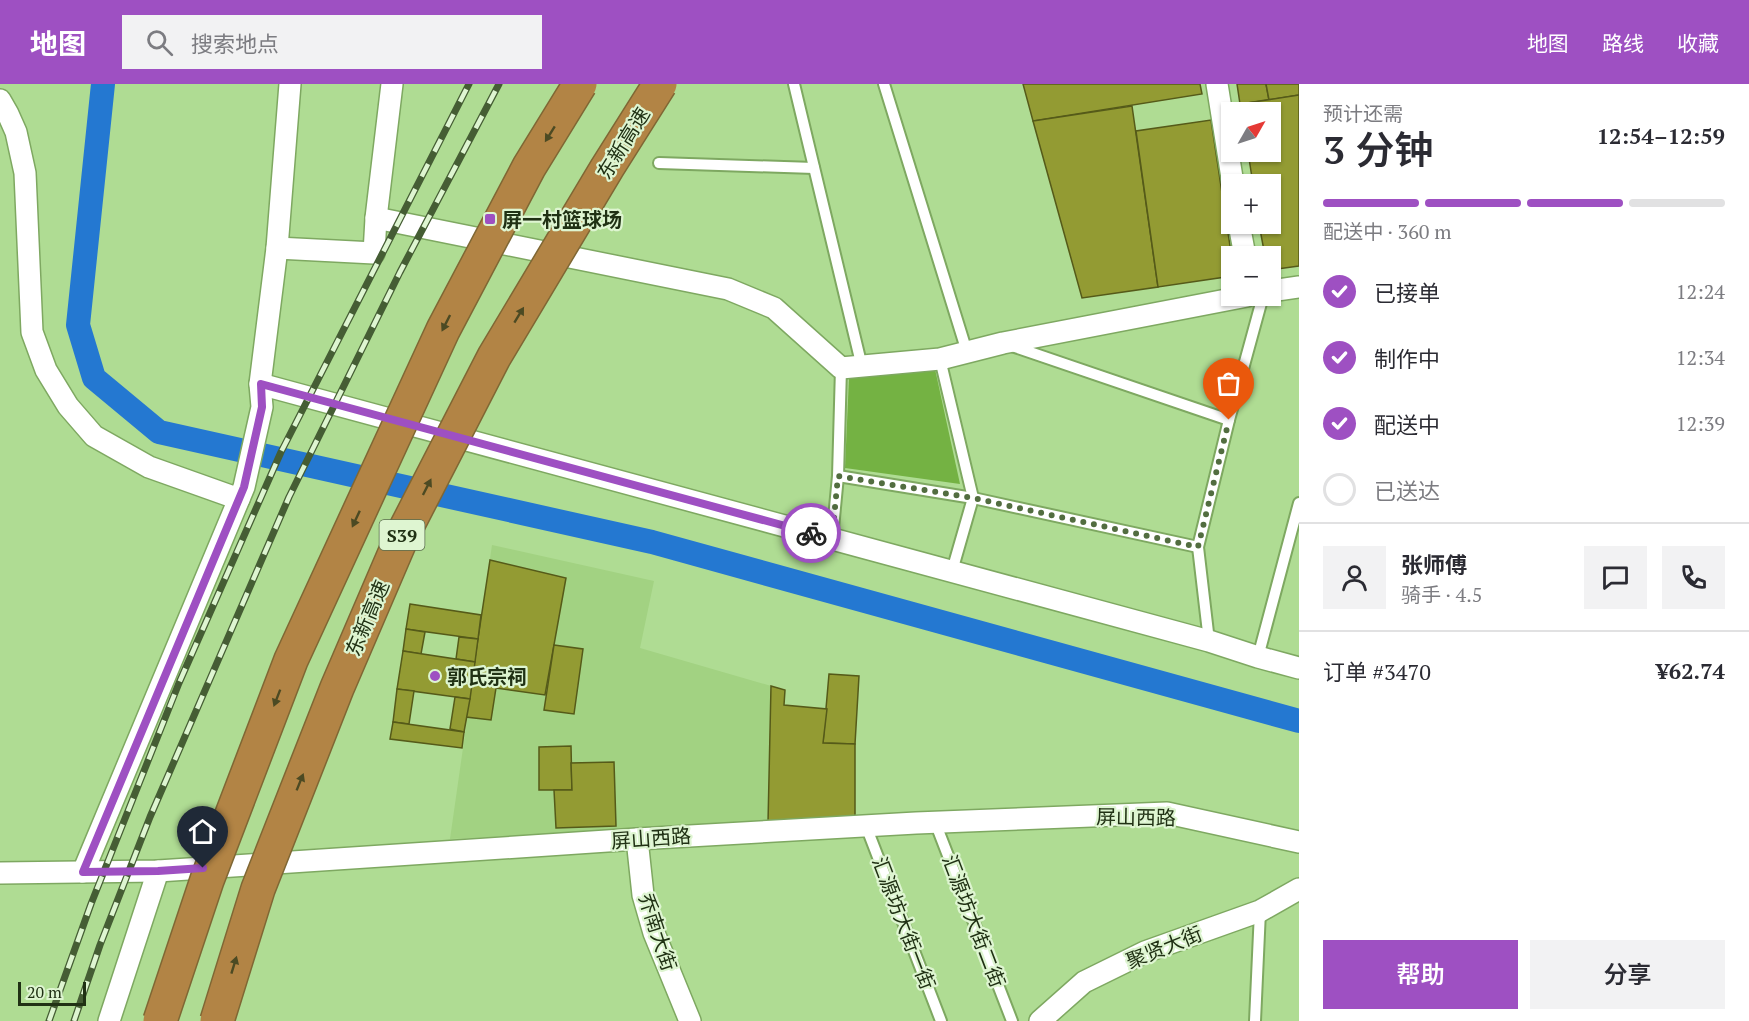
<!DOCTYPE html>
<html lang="zh">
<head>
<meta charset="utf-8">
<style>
  body { margin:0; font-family:"PT Serif","Noto Sans SC",serif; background:#f2f2f3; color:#2b2b33; height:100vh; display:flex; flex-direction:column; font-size:22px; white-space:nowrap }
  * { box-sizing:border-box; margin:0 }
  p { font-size:20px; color:#7c7c81 }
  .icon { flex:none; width:33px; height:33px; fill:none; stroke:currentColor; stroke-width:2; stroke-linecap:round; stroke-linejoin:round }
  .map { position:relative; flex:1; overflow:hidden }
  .side { display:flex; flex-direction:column; background:#fff; width:450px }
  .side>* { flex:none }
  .needle { width:39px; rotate:51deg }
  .controls { position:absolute; left:1221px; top:18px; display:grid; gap:12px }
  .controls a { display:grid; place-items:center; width:60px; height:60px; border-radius:0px; background:#fff; box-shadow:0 2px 4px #0004; font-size:30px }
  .scale { position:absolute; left:18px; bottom:15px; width:68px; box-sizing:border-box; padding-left:6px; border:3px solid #203114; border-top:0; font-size:16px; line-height:21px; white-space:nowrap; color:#203114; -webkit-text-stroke:4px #def5d1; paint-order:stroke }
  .pin { position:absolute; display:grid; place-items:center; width:51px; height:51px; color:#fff; margin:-62px -26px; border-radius:50% 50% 50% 0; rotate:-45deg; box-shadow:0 0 6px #0007 }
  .pin .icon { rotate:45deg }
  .courier { position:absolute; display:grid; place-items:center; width:60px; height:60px; margin:-30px; border:4px solid #9e50c2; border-radius:50%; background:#fff; color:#222; box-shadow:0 2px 8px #0007 }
  .overview em { font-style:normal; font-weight:600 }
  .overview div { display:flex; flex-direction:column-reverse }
  .overview { display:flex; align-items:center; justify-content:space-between; height:102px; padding:0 24px }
  h1 { font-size:39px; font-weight:600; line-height:45px }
  .bar { display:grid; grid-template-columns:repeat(4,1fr); gap:9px 6px; align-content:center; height:72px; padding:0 24px }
  .bar i { height:8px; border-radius:4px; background:#e1e1e2 }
  .bar .active { background:#9e50c2 }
  .bar p { grid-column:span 4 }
  .line { display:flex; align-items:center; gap:15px; padding:0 24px; border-top:2px solid #e1e1e2 }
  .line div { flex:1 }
  .round { display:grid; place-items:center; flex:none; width:63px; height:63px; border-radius:0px; background:#f2f2f3 }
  ol { padding:0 24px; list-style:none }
  li { display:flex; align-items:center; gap:18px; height:66px }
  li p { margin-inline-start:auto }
  li .icon { padding:6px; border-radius:50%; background:#9e50c2; color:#fff; stroke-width:4 }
  li:last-child { color:#7c7c81 }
  li i { width:33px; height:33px; border:3px solid #e1e1e2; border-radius:50% }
  .button { display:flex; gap:12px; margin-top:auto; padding:12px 24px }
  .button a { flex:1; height:69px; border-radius:0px; background:#9e50c2; color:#fff; font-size:24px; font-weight:600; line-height:69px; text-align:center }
  .button a+a { background:#f2f2f3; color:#2b2b33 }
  header { display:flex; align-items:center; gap:36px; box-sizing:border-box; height:84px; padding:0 30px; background:#9e50c2; color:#fff }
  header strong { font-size:28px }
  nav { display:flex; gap:33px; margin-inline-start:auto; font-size:21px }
  .search { width:420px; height:54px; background:#f2f2f3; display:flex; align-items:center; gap:15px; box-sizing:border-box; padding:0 21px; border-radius:0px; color:#7c7c81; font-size:22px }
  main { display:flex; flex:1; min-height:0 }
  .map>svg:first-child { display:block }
  .built { fill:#a2d282 }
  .green { fill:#74b243 }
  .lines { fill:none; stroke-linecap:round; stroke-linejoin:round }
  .canal { stroke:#2478d1; stroke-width:24 }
  .building { fill:#939b33; stroke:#555a19; stroke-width:1.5 }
  .service-casing { stroke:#7ea861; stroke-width:14 }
  .minor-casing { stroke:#7ea861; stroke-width:24 }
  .service { stroke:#fff; stroke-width:10 }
  .minor { stroke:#fff; stroke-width:21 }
  .rail-casing { stroke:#455d34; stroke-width:7 }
  .rail { stroke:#def5d1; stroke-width:4.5; stroke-dasharray:14; stroke-linecap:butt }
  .motorway-bridge-casing { stroke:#7f6734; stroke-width:36; stroke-linecap:butt }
  .motorway-bridge { stroke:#b28445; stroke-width:33 }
  .oneway { fill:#4c4a23 }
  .done { stroke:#526d40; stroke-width:6; stroke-dasharray:0 10.8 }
  .route { stroke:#9e50c2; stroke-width:8 }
  .poi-dot { fill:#9e50c2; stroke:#def5d1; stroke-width:2 }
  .labels { text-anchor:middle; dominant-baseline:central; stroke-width:4.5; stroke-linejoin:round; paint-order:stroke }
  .shield { fill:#def5d1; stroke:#596c4d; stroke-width:1.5 }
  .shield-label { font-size:18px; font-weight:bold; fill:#203114 }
  .street-label { font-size:20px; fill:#203114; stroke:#def5d1 }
  .poi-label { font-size:20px; font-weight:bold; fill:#203114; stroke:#def5d1; text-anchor:start }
</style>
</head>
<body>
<header>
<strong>地图</strong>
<div class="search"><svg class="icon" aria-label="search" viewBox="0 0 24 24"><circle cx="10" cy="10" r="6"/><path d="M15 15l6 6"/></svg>搜索地点</div>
<nav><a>地图</a><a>路线</a><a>收藏</a></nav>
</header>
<main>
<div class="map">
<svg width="1299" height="937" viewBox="0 0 1299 937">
  <rect width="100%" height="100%" fill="#afdc93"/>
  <path class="built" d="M492,461L654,497L640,564L785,606L784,621L826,625L829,590L859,592L855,660V734L450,755Z"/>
  <path class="green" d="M935,285L960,400L845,384L849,294Z"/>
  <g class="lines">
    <path class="canal" d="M103,0L78,241L94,294L159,348L652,458L1299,637"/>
  </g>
  <g class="building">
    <path d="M1023,0H1200L1202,10L1033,37Z"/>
    <path d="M1237,0H1266L1269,16L1240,20Z"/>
    <path d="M1266,0H1299V11L1269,16Z"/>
    <path d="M1299,11V182L1270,186V172H1265L1259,140H1270V100H1253L1248,68H1270V28H1242L1240,20Z"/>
    <path d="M1132,22L1158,203L1082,214L1033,37Z"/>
    <path d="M1211,36L1232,175V192L1158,203L1136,47Z"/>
    <path d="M490,476L566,494L545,611L496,604L491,636L466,633Z"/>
    <path d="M410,520L481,531L478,555L406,545Z"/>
    <path d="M406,545L425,548L421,570L403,567Z"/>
    <path d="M459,553L478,555L475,578L456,575Z"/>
    <path d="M554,561L583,565L574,630L544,626Z"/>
    <path d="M403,567L475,578L470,615L397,605Z"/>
    <path d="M829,590L859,592L855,660L823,659Z"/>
    <path d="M771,602L785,606L784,621L827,625L823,659L855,660V734L768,739Z"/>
    <path d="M397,605L414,607L409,640L393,638Z"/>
    <path d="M455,613L470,615L464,648L450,645Z"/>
    <path d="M393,638L464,648L462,664L390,655Z"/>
    <path d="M571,662L572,706H539V663Z"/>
    <path d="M614,678L616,742L556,744L554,706H572L571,679Z"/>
  </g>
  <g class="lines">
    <defs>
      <g id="service">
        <path d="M794,0L862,283"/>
        <path d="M884,0L967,268"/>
        <path d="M659,79L814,84"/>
        <path d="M1009,261L1229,336"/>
        <path d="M940,275L973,414L952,487"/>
        <path d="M838,392L973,414L1198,463"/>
        <path d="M832,455L838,392L841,284"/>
        <path d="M1209,557L1198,463L1229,336L1263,212"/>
        <path d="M1258,573L1299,419"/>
        <path d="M935,738L1012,937"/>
        <path d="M866,742L941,937"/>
        <path d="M1255,937L1260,827"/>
      </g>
      <g id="minor">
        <path d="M1217,0L1233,100"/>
        <path d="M0,16L8,30L16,48L25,89L32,248L46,286L68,322L94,352L149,383L239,415"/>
        <path d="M376,134L392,0"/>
        <path d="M1239,140L1245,172"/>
        <path d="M277,164L374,169L376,134L728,205L774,224L841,284L940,275L1003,259L1247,212"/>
        <path d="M1270,207L1299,203"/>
        <path d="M260,300L1209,557L1258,573L1299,584"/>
        <path d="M637,755L643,811L654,849L690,937"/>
        <path d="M83,788L244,403L262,323L260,300L277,164L290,0"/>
        <path d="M0,789L158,787L637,755L916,739L1167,729L1299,758"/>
        <path d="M109,937L158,787"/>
        <path d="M1040,937L1084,898L1145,868L1260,827L1299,805"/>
      </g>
    </defs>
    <use href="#service" class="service-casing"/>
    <use href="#minor" class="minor-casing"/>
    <use href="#service" class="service"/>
    <use href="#minor" class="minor"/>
    <defs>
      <g id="rail">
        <path d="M49,937L91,820L179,599L281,368L469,0"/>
        <path d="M74,937L100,861L150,733L289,413L400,188L499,0"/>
      </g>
    </defs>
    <use href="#rail" class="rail-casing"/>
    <use href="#rail" class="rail"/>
    <defs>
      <g id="motorway-bridge">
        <path d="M160,937L207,796L291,576L443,246L529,83L580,0"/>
        <path d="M217,937L258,805L337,604L404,448L494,273L607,84L660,0"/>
      </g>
    </defs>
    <use href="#motorway-bridge" class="motorway-bridge-casing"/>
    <use href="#motorway-bridge" class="motorway-bridge"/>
  </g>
  <defs><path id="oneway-solid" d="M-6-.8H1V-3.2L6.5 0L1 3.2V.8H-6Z" transform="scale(1.5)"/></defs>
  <g class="oneway">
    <use href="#oneway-solid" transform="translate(550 50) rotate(122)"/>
    <use href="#oneway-solid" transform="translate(519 231) rotate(-59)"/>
    <use href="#oneway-solid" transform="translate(446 239) rotate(117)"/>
    <use href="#oneway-solid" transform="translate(427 403) rotate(-63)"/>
    <use href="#oneway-solid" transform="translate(356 435) rotate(115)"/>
    <use href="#oneway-solid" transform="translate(277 614) rotate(111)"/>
    <use href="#oneway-solid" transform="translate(300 698) rotate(-68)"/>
    <use href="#oneway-solid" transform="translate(234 881) rotate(-73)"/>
  </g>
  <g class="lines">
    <path class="done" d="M811,449L832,455L838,392L973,414L1198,463L1229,336"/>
    <path class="route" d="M203,784L158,787L83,788L244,403L262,323L261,300L811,449"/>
  </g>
  <g class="poi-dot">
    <rect x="484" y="129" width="12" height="12" rx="3"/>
    <circle cx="435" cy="592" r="6"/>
  </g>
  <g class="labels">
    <rect class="shield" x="379.5" y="436" width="45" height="30" rx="4.5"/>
    <g class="shield-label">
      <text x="402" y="451">S39</text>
    </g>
    <g class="street-label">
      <text transform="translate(623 59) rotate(-58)">东新高速</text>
      <text transform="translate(367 534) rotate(-67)">东新高速</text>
      <text transform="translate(1136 733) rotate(1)">屏山西路</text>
      <text transform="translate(651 754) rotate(-4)">屏山西路</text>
      <text transform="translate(974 837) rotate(69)">汇源坊大街二街</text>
      <text transform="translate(904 839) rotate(69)">汇源坊大街一街</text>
      <text transform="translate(658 848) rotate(72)">乔南大街</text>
      <text transform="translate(1164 863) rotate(-22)">聚贤大街</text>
    </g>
    <g class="poi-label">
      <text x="502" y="135">屏一村篮球场</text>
      <text x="447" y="592">郭氏宗祠</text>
    </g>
  </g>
</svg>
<div class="controls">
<a><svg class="needle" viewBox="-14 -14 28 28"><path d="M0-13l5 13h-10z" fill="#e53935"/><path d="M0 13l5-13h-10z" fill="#7c7c81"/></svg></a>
<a>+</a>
<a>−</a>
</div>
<div class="scale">20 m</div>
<div class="pin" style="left:1229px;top:336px;background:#ea580c"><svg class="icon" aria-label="bag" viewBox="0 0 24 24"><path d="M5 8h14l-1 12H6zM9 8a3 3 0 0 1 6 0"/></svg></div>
<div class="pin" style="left:203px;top:784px;background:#1f2937"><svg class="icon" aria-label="home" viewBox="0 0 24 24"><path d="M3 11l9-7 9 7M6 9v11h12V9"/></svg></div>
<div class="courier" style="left:811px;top:449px"><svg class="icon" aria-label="bike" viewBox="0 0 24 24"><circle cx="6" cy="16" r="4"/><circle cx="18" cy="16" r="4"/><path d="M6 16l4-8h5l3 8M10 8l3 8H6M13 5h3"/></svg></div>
</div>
<section class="side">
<div class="overview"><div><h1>3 分钟</h1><p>预计还需</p></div><em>12:54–12:59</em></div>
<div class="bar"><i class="active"></i><i class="active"></i><i class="active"></i><i></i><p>配送中 · 360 m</p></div>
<ol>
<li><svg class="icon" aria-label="check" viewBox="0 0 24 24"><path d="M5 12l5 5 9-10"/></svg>已接单<p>12:24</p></li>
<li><svg class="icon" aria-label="check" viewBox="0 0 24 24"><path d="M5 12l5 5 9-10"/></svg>制作中<p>12:34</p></li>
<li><svg class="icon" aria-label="check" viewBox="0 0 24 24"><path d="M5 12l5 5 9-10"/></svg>配送中<p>12:39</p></li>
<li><i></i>已送达</li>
</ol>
<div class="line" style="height:108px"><a class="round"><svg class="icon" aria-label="person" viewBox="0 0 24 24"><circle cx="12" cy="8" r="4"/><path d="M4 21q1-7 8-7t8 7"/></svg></a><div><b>张师傅</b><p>骑手 · 4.5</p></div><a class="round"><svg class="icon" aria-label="chat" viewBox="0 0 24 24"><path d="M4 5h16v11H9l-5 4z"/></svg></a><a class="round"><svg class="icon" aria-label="phone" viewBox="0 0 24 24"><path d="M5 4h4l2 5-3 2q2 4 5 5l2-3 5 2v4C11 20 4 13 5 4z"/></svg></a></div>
<div class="line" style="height:78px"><div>订单 #3470</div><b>¥62.74</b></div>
<div class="button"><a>帮助</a><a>分享</a></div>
</section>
</main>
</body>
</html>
